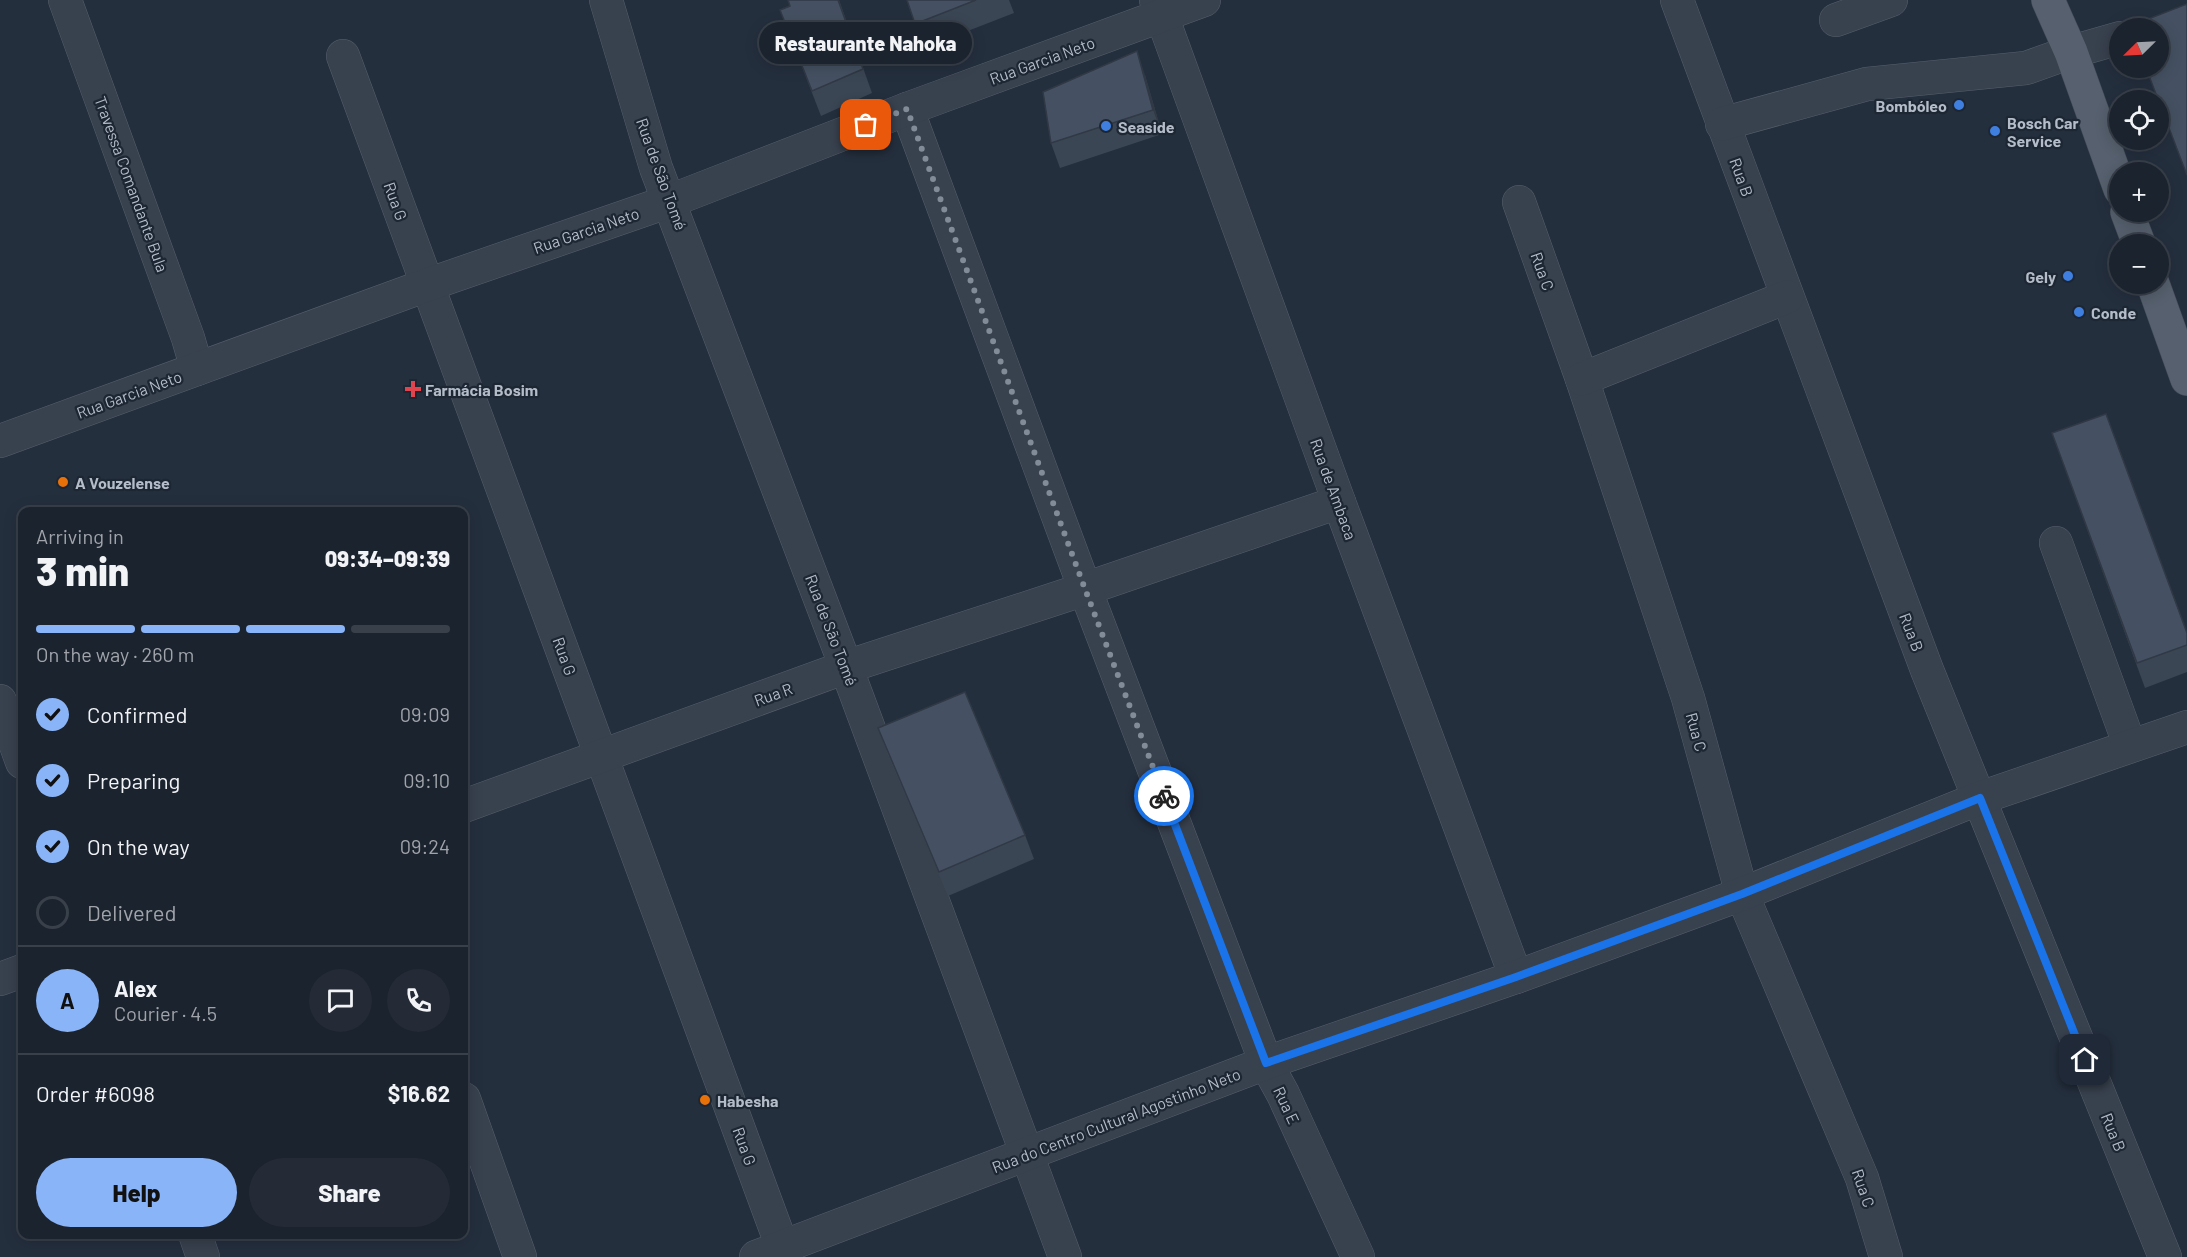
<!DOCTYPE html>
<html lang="en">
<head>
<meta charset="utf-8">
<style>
  body { margin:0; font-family:Barlow,sans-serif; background:#242b36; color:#f1f3f6; height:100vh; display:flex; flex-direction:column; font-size:22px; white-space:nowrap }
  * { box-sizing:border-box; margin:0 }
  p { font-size:20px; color:#a0a4aa }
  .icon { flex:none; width:33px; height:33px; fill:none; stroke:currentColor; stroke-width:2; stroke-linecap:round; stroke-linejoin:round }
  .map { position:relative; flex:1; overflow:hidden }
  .drawer { position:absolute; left:18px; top:507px; width:450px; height:732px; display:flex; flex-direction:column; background:#1b232e; border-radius:12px; box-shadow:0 3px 15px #0003,0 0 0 2px #39404a }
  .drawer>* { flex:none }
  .needle { width:39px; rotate:246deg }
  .buttons { position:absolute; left:2109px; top:18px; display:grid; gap:12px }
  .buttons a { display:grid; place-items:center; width:60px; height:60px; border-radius:50%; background:#1b232e; box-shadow:0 3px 15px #0003,0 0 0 2px #39404a; font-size:30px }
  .pin { position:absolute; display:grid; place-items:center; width:51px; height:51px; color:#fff; margin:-26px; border-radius:12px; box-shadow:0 3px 9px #0006 }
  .courier { position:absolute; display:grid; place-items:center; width:60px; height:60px; margin:-30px; border:4px solid #1a73e8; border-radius:50%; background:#fff; color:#222; box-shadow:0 2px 8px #0007 }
  .bubble { position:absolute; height:42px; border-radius:21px; background:#1b232e; box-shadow:0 3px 15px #0003,0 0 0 2px #39404a; font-size:20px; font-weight:800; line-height:42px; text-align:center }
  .summary em { font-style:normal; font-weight:800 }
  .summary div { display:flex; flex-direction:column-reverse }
  .summary { display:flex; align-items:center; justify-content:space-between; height:102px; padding:0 18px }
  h1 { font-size:39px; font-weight:800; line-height:45px }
  .bar { display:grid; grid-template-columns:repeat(4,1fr); gap:9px 6px; align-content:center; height:72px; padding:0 18px }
  .bar i { height:8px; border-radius:4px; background:#39404a }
  .bar .on { background:#8ab4f8 }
  .bar p { grid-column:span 4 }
  .line { display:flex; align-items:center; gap:15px; padding:0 18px; border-top:2px solid #39404a }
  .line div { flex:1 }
  .round { display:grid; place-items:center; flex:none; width:63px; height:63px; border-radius:32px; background:#242b36 }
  ol { padding:0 18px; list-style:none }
  li { display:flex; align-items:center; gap:18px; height:66px }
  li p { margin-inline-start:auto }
  li .icon { padding:6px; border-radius:50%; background:#8ab4f8; color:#111; stroke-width:4 }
  li:last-child { color:#a0a4aa }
  li i { width:33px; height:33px; border:3px solid #39404a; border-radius:50% }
  .action { display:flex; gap:12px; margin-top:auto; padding:12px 18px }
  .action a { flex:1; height:69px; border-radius:36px; background:#8ab4f8; color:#111; font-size:24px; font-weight:800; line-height:69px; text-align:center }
  .action a+a { background:#242b36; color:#f1f3f6 }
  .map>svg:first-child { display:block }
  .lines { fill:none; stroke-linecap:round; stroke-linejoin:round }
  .minor-casing { stroke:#565f6c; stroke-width:34 }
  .major-casing { stroke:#414a57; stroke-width:34 }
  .minor { stroke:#38414e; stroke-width:33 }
  .major { stroke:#56606e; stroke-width:33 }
  .wall { fill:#3b4654 }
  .shaded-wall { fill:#303945 }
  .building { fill:#455162; stroke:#303945; stroke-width:1.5 }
  .done { stroke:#828b98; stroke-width:6; stroke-dasharray:0 10.8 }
  .route { stroke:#1a73e8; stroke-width:8 }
  .shop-dot { fill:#3f7fe0; stroke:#1d2633; stroke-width:2 }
  .health-dot { fill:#e0444e; stroke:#1d2633; stroke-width:2 }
  .food-dot { fill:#e8710a; stroke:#1d2633; stroke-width:2 }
  .labels { text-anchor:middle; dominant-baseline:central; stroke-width:4.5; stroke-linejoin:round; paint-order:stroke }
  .street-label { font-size:16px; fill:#b4bcc9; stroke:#1d2633 }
  .poi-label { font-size:16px; font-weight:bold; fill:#b4bcc9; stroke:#1d2633; text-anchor:start }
</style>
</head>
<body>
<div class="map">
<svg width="2187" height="1257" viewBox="0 0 2187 1257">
  <rect width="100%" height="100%" fill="#242f3e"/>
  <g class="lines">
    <defs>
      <g id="minor">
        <path d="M65,0L188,338L197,369"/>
        <path d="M606,0L656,168L846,667L1065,1257"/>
        <path d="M1156,0L1339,502L1516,977"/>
        <path d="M1677,0L1927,670L2165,1257"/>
        <path d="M1836,20L1891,0"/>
        <path d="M343,56L786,1257"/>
        <path d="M907,109L1085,589L1266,1063L1283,1094L1358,1257"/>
        <path d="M1722,124L1867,84L2026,68L2071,52L2120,38"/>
        <path d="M1519,202L1582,379L1688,698L1742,894L1862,1178L1886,1257"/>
        <path d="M1582,379L1787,297"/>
        <path d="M0,441L427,285L670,201L907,109L1204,0"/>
        <path d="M2056,543L2130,746"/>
        <path d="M0,701L22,762"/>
        <path d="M464,806L846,667L1085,589L1339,502"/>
        <path d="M0,979L22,971"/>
        <path d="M464,1099L520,1257"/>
        <path d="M195,1234L203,1257"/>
        <path d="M756,1257L1266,1063L1516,977L1742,894L1980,798L2187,727"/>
      </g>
      <g id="major">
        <path d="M2048,0L2071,52L2120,189"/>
        <path d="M2127,212L2139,244"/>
        <path d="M2153,284L2187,379"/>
      </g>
    </defs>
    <use href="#minor" class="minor-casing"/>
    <use href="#major" class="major-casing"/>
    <use href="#minor" class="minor"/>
    <use href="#major" class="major"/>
  </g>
  <g class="wall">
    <path d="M839,0L872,93L821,116L780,10L790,6Z"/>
    <path d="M907,0H1009L1014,13L924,48Z"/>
    <path d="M1145,75L1162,134L1060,168L1051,143Z"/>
    <path d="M2052,433L2187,633V672L2145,688Z"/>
    <path d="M878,728L1025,835L1034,859L948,896L887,753Z"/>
  </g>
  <path class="shaded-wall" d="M1137,51L1145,75L1162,134L1153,110Z"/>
  <g class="building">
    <path d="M788,0H838L863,69L812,91L780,10L790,6Z"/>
    <path d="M907,0H976L915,24Z"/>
    <path d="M2187,4V175L2146,68H2158V28H2131L2130,26Z"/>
    <path d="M1137,51L1153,110L1051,143L1043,92Z"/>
    <path d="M2106,414L2187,633V645L2137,663L2052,433Z"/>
    <path d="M965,692L1025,835L939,872L878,728Z"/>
  </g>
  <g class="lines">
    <path class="done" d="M866,125L907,109L1085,589L1164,796"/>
    <path class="route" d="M1164,796L1266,1063L1516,977L1742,894L1980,798L2085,1060"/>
  </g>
  <g class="shop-dot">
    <circle cx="1959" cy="105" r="6"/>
    <circle cx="1106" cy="126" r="6"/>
    <circle cx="1995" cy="131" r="6"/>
    <circle cx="2068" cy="276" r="6"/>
    <circle cx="2079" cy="312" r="6"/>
  </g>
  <path class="health-dot" d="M410 380h6v6h6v6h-6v6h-6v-6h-6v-6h6z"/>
  <g class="food-dot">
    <circle cx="63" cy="482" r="6"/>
    <circle cx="705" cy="1100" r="6"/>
  </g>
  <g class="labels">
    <g class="street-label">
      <text transform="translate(1042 60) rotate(-20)">Rua Garcia Neto</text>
      <text transform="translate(662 174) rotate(70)">Rua de São Tomé</text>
      <text transform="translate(1742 177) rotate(70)">Rua B</text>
      <text transform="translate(132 184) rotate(70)">Travessa Comandante Bula</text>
      <text transform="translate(396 201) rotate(70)">Rua G</text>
      <text transform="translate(586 230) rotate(-19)">Rua Garcia Neto</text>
      <text transform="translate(1543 271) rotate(70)">Rua C</text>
      <text transform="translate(129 394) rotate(-20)">Rua Garcia Neto</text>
      <text transform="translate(1334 489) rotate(70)">Rua de Ambaca</text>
      <text transform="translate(832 630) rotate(69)">Rua de São Tomé</text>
      <text transform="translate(1912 632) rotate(69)">Rua B</text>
      <text transform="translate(565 656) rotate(70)">Rua G</text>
      <text transform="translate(773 694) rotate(-20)">Rua R</text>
      <text transform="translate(1697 732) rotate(75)">Rua C</text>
      <text transform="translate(1287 1105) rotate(65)">Rua E</text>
      <text transform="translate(1116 1120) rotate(-21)">Rua do Centro Cultural Agostinho Neto</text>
      <text transform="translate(2114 1132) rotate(68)">Rua B</text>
      <text transform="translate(745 1146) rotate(70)">Rua G</text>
      <text transform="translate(1864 1188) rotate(71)">Rua C</text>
    </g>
    <g class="poi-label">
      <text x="1947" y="105" text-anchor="end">Bombóleo</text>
      <text x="2007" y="122">Bosch Car<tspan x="2007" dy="18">Service</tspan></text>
      <text x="1118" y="126">Seaside</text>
      <text x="2056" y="276" text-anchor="end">Gely</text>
      <text x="2091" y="312">Conde</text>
      <text x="425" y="389">Farmácia Bosim</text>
      <text x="75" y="482">A Vouzelense</text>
      <text x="717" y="1100">Habesha</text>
    </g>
  </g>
</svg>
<div class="buttons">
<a><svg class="needle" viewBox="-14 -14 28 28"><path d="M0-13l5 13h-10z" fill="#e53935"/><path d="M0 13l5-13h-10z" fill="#a0a4aa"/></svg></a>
<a><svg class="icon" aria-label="locate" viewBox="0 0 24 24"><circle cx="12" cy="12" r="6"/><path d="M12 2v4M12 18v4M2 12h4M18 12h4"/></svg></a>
<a>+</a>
<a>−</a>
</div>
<div class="pin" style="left:866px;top:125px;background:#ea580c"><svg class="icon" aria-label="bag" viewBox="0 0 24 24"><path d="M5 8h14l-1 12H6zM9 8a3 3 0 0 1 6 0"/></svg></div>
<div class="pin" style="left:2085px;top:1060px;background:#1f2937"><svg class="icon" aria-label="home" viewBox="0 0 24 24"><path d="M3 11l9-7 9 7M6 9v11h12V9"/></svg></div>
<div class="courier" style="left:1164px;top:796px"><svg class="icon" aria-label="bike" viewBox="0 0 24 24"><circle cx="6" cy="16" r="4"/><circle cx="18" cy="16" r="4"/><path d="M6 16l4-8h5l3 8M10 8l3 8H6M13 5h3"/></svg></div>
<div class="bubble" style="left:759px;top:22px;width:213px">Restaurante Nahoka</div>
<section class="drawer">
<div class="summary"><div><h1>3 min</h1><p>Arriving in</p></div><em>09:34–09:39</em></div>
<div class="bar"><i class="on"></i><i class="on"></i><i class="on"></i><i></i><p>On the way · 260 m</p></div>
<ol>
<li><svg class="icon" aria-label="check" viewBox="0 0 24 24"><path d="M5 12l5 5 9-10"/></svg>Confirmed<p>09:09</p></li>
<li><svg class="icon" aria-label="check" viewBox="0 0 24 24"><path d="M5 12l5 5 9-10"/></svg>Preparing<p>09:10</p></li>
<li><svg class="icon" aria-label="check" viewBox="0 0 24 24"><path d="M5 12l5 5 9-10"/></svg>On the way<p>09:24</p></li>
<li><i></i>Delivered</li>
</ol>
<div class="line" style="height:108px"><b class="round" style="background:#8ab4f8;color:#111">A</b><div><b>Alex</b><p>Courier · 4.5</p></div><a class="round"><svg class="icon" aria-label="chat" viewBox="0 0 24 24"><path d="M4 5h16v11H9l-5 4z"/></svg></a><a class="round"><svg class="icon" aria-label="phone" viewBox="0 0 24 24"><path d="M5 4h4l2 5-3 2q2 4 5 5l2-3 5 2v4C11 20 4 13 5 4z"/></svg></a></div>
<div class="line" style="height:78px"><div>Order #6098</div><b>$16.62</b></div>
<div class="action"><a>Help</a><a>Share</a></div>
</section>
</div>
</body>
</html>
